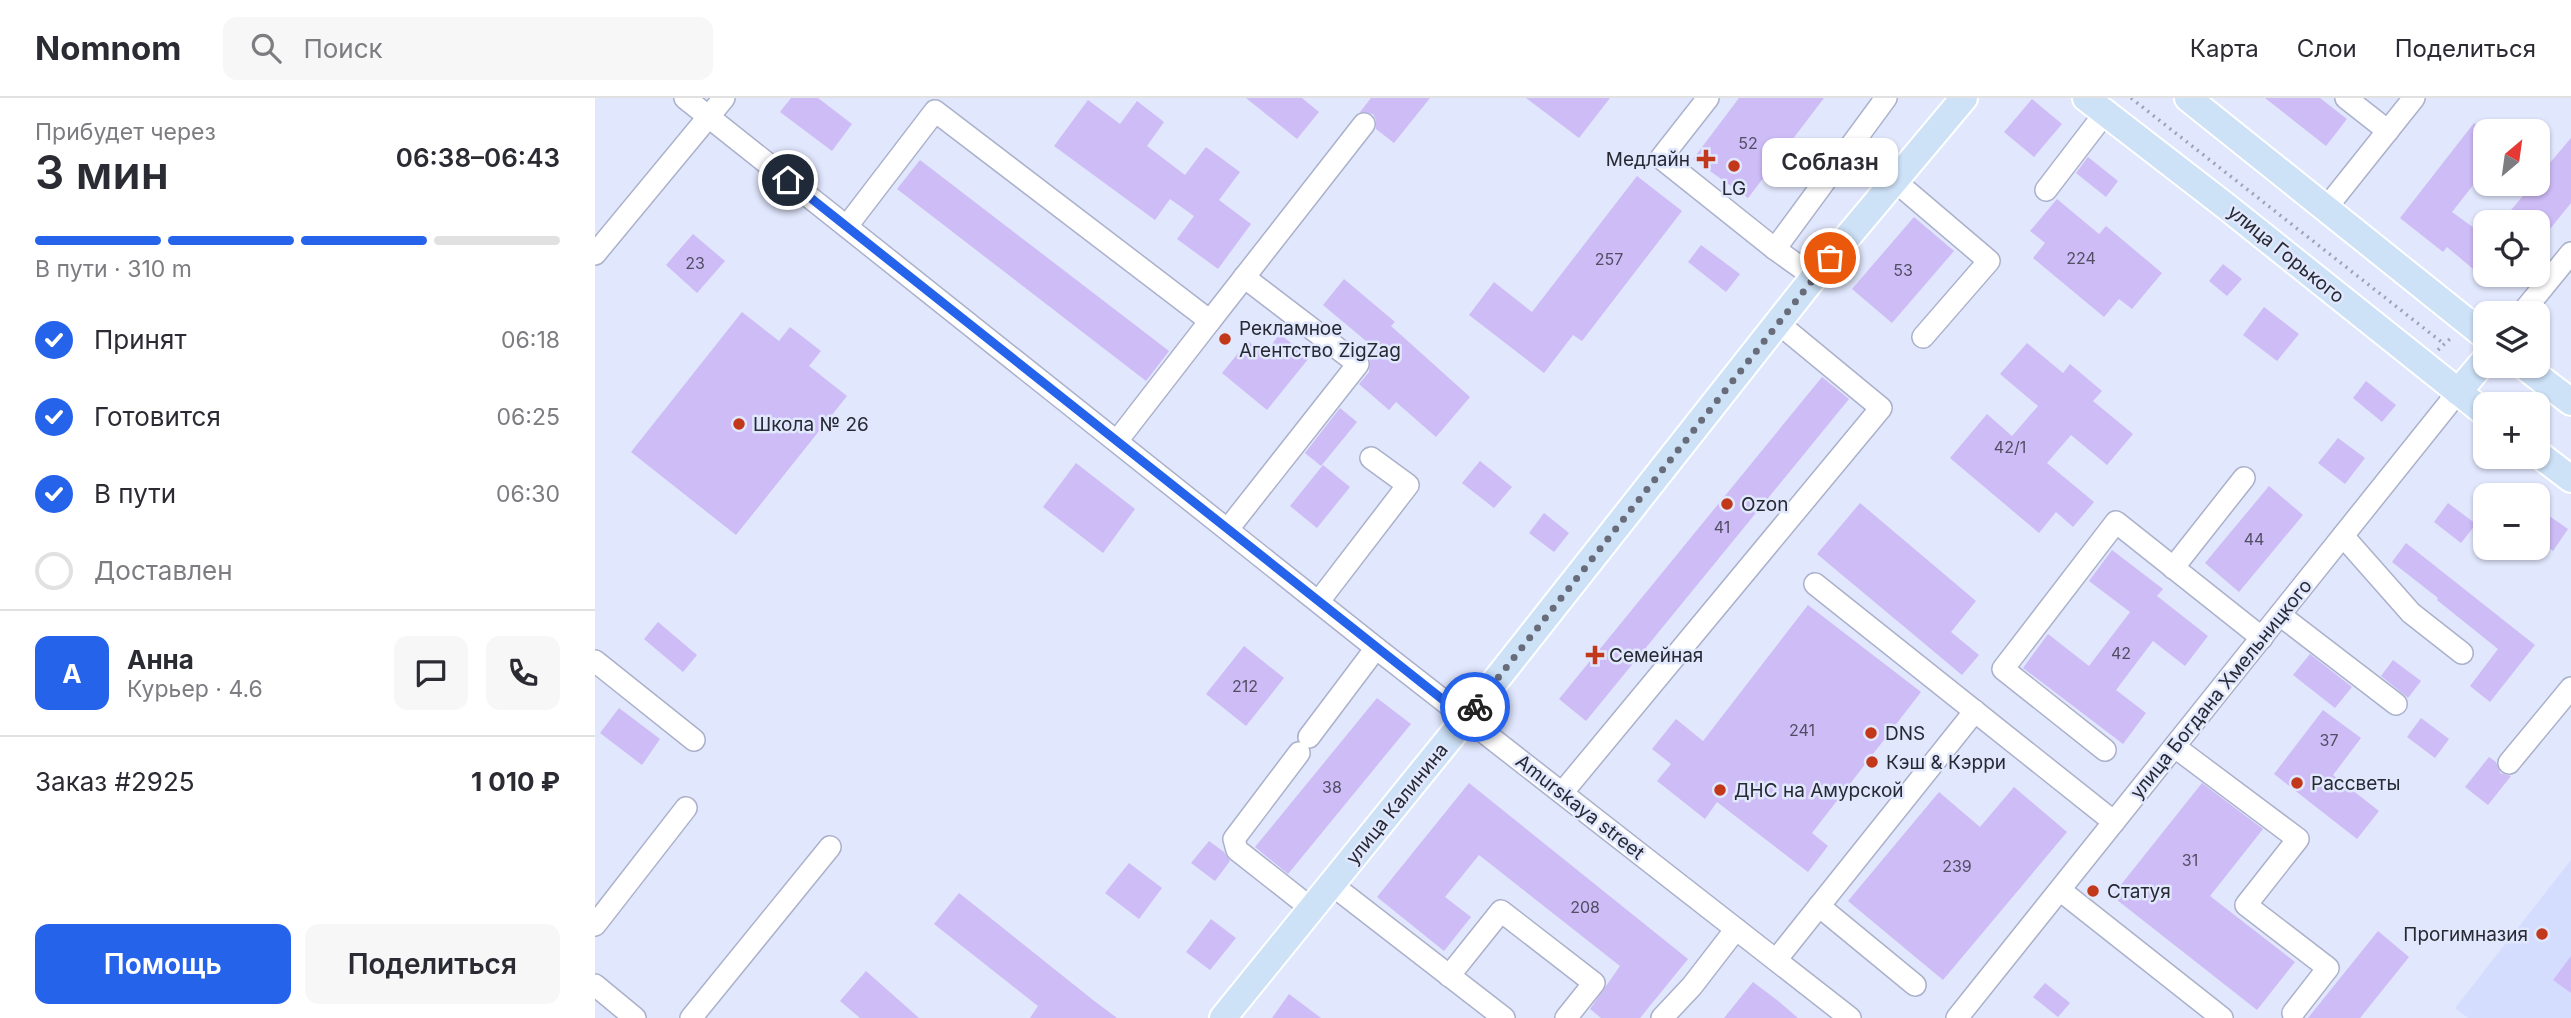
<!DOCTYPE html>
<html lang="ru">
<head>
<meta charset="utf-8">
<style>
  body { margin:0; font-family:Inter,sans-serif; background:#f7f7f7; color:#2b2b33; height:100vh; display:flex; flex-direction:column; font-size:26px; white-space:nowrap }
  * { box-sizing:border-box; margin:0 }
  p { font-size:23px; color:#7c7c81 }
  .icon { flex:none; width:38px; height:38px; fill:none; stroke:currentColor; stroke-width:2; stroke-linecap:round; stroke-linejoin:round }
  .map { position:relative; flex:1; overflow:hidden }
  .drawer { display:flex; flex-direction:column; background:#fff; width:595px }
  .drawer>* { flex:none }
  .needle { width:46px; rotate:29deg }
  .controls { position:absolute; left:1878px; top:21px; display:grid; gap:14px }
  .controls a { display:grid; place-items:center; width:77px; height:77px; border-radius:14px; background:#fff; box-shadow:0 2px 5px #0004; font-size:35px }
  .pin { position:absolute; display:grid; place-items:center; width:60px; height:60px; color:#fff; margin:-30px; border:4px solid #fff; border-radius:50%; box-shadow:0 2px 7px #0007 }
  .courier { position:absolute; display:grid; place-items:center; width:70px; height:70px; margin:-35px; border:5px solid #2563eb; border-radius:50%; background:#fff; color:#222; box-shadow:0 2px 9px #0007 }
  .bubble { position:absolute; height:49px; border-radius:14px; background:#fff; box-shadow:0 2px 5px #0004; font-size:23px; font-weight:600; line-height:49px; text-align:center }
  .overview em { font-style:normal; font-weight:600 }
  .overview div { display:flex; flex-direction:column-reverse }
  .overview { display:flex; align-items:center; justify-content:space-between; height:119px; padding:0 35px }
  h1 { font-size:46px; font-weight:600; line-height:52px }
  .bar { display:grid; grid-template-columns:repeat(4,1fr); gap:10px 7px; align-content:center; height:84px; padding:0 35px }
  .bar i { height:9px; border-radius:5px; background:#e1e1e2 }
  .bar .selected { background:#2563eb }
  .bar p { grid-column:span 4 }
  .line { display:flex; align-items:center; gap:18px; padding:0 35px; border-top:2px solid #e1e1e2 }
  .line div { flex:1 }
  .round { display:grid; place-items:center; flex:none; width:74px; height:74px; border-radius:14px; background:#f7f7f7 }
  ol { padding:0 35px; list-style:none }
  li { display:flex; align-items:center; gap:21px; height:77px }
  li p { margin-inline-start:auto }
  li .icon { padding:7px; border-radius:50%; background:#2563eb; color:#fff; stroke-width:4 }
  li:last-child { color:#7c7c81 }
  li i { width:38px; height:38px; border:4px solid #e1e1e2; border-radius:50% }
  .primary-button { display:flex; gap:14px; margin-top:auto; padding:14px 35px }
  .primary-button a { flex:1; height:80px; border-radius:14px; background:#2563eb; color:#fff; font-size:28px; font-weight:600; line-height:80px; text-align:center }
  .primary-button a+a { background:#f7f7f7; color:#2b2b33 }
  header { display:flex; align-items:center; gap:42px; box-sizing:border-box; height:98px; padding:0 35px; background:#fff; border-bottom:2px solid #e1e1e2 }
  header strong { font-size:33px }
  nav { display:flex; gap:38px; margin-inline-start:auto; font-size:24px }
  .search { width:490px; height:63px; background:#f7f7f7; display:flex; align-items:center; gap:18px; box-sizing:border-box; padding:0 24px; border-radius:14px; color:#7c7c81; font-size:26px }
  main { display:flex; flex:1; min-height:0 }
  .map>svg:first-child { display:block }
  .built { fill:#d5ddff }
  .building { fill:#cebcf7 }
  .lines { fill:none; stroke-linecap:round; stroke-linejoin:round }
  .minor-casing { stroke:#abb1cb; stroke-width:24 }
  .major-casing { stroke:#fff; stroke-width:30 }
  .path { stroke:#9da2b4; stroke-width:3.5; stroke-dasharray:2 5; stroke-linecap:butt }
  .minor { stroke:#fff; stroke-width:21 }
  .major { stroke:#cde1f7; stroke-width:26 }
  .done { stroke:#686c7a; stroke-width:7; stroke-dasharray:0 12.6 }
  .route { stroke:#2563eb; stroke-width:9 }
  .poi-dot { fill:#c2381b; stroke:#e1e7fd; stroke-width:2.5 }
  .labels { text-anchor:middle; dominant-baseline:central; stroke-width:5; stroke-linejoin:round; paint-order:stroke }
  .number-label { font-size:16px; fill:#514e64 }
  .poi-label { font-size:19px; fill:#272933; stroke:#e1e7fd; text-anchor:start }
  .street-label { font-size:19px; fill:#272933; stroke:#e1e7fd }
</style>
</head>
<body>
<header>
<strong>Nomnom</strong>
<div class="search"><svg class="icon" aria-label="search" viewBox="0 0 24 24"><circle cx="10" cy="10" r="6"/><path d="M15 15l6 6"/></svg>Поиск</div>
<nav><a>Карта</a><a>Слои</a><a>Поделиться</a></nav>
</header>
<main>
<section class="drawer">
<div class="overview"><div><h1>3 мин</h1><p>Прибудет через</p></div><em>06:38–06:43</em></div>
<div class="bar"><i class="selected"></i><i class="selected"></i><i class="selected"></i><i></i><p>В пути · 310 m</p></div>
<ol>
<li><svg class="icon" aria-label="check" viewBox="0 0 24 24"><path d="M5 12l5 5 9-10"/></svg>Принят<p>06:18</p></li>
<li><svg class="icon" aria-label="check" viewBox="0 0 24 24"><path d="M5 12l5 5 9-10"/></svg>Готовится<p>06:25</p></li>
<li><svg class="icon" aria-label="check" viewBox="0 0 24 24"><path d="M5 12l5 5 9-10"/></svg>В пути<p>06:30</p></li>
<li><i></i>Доставлен</li>
</ol>
<div class="line" style="height:126px"><b class="round" style="background:#2563eb;color:#fff">А</b><div><b>Анна</b><p>Курьер · 4.6</p></div><a class="round"><svg class="icon" aria-label="chat" viewBox="0 0 24 24"><path d="M4 5h16v11H9l-5 4z"/></svg></a><a class="round"><svg class="icon" aria-label="phone" viewBox="0 0 24 24"><path d="M5 4h4l2 5-3 2q2 4 5 5l2-3 5 2v4C11 20 4 13 5 4z"/></svg></a></div>
<div class="line" style="height:91px"><div>Заказ #2925</div><b>1 010 ₽</b></div>
<div class="primary-button"><a>Помощь</a><a>Поделиться</a></div>
</section>
<div class="map">
<svg width="1976" height="920" viewBox="0 0 1976 920">
  <rect width="100%" height="100%" fill="#e1e7fd"/>
  <path class="built" d="M1976,762V920H1873L1860,910Z"/>
  <g class="building">
    <path d="M196,0H223L257,26L237,53L185,14Z"/>
    <path d="M651,0H707L724,14L702,41Z"/>
    <path d="M776,0H835L799,45L781,31V22L778,16L765,14Z"/>
    <path d="M931,0H1015L984,40Z"/>
    <path d="M1144,0H1229L1153,100L1098,61Z"/>
    <path d="M1670,0H1725L1752,21L1731,48Z"/>
    <path d="M1437,1L1467,26L1439,59L1409,34Z"/>
    <path d="M493,2L525,26L542,3L569,24L552,48L590,77L611,49L645,74L624,102L656,126L623,171L582,141L599,118L575,101L560,122L459,48Z"/>
    <path d="M1879,25L1890,33V72L1857,114L1890,138V181L1852,149L1848,154L1805,120Z"/>
    <path d="M1976,40V105L1942,147V124H1906L1938,86H1942V80Z"/>
    <path d="M1493,59L1523,83L1511,99L1481,75Z"/>
    <path d="M325,62L574,253L551,283L302,91Z"/>
    <path d="M1042,78L1087,113L987,243L978,237L949,275L874,217L899,184L937,214Z"/>
    <path d="M1462,101L1504,136L1511,128L1567,175L1537,211L1524,201L1509,219L1438,160L1450,145L1435,133Z"/>
    <path d="M1319,119L1359,153L1297,225L1257,191Z"/>
    <path d="M98,136L130,163L102,195L71,167Z"/>
    <path d="M1106,147L1145,176L1131,194L1093,164Z"/>
    <path d="M1628,166L1647,181L1632,198L1614,183Z"/>
    <path d="M749,181L800,224L796,228L875,299L841,339L801,304L794,312L764,286L774,274L775,261L783,253L728,207Z"/>
    <path d="M1669,209L1704,236L1682,263L1648,237Z"/>
    <path d="M147,214L184,243L195,229L226,253L214,268L252,298L141,437L36,354Z"/>
    <path d="M685,236L714,260L672,312L627,275L653,243L669,256Z"/>
    <path d="M1432,245L1468,275L1475,266L1507,293L1498,303L1538,336L1512,367L1476,337L1452,365L1499,404L1478,429L1461,414L1444,435L1355,360L1392,316L1417,338L1443,308L1405,276Z"/>
    <path d="M1227,279L1254,301L991,623L964,601Z"/>
    <path d="M1771,283L1801,307L1787,324L1758,300Z"/>
    <path d="M745,310L762,324L726,368L710,355Z"/>
    <path d="M1743,340L1770,360L1750,386L1723,365Z"/>
    <path d="M885,363L917,389L899,410L867,385Z"/>
    <path d="M481,365L540,411L508,455L448,409Z"/>
    <path d="M728,367L755,389L722,430L695,408Z"/>
    <path d="M1674,388L1708,417L1644,494L1610,465Z"/>
    <path d="M1265,405L1381,503L1356,534L1384,557L1367,577L1222,456Z"/>
    <path d="M1853,405L1881,426L1866,445L1839,424Z"/>
    <path d="M949,415L974,435L959,454L934,435Z"/>
    <path d="M1950,415L1973,431L1958,453L1942,442V426Z"/>
    <path d="M1811,445L1940,547L1895,604L1875,588L1903,551L1842,502L1843,500L1797,464Z"/>
    <path d="M1517,452L1568,491L1562,498L1613,538L1590,568L1558,543L1521,592L1551,615L1528,646L1428,570L1453,536L1494,568L1535,514L1494,483Z"/>
    <path d="M1213,507L1326,594L1217,735L1233,748L1213,774L1122,704L1110,721L1062,683L1076,666L1057,651L1081,621L1108,643Z"/>
    <path d="M63,524L102,557L88,574L49,541Z"/>
    <path d="M649,548L689,580L651,628L611,596Z"/>
    <path d="M1715,556L1757,589L1740,610L1698,577Z"/>
    <path d="M1798,562L1826,583L1813,600L1786,578Z"/>
    <path d="M782,600L816,626L693,776L660,749Z"/>
    <path d="M24,610L65,641L47,667L5,635Z"/>
    <path d="M1728,612L1766,640L1738,677L1784,713L1762,741L1679,676Z"/>
    <path d="M1826,620L1854,641L1840,660L1812,639Z"/>
    <path d="M1894,659L1901,664L1905,675L1916,678L1893,707L1870,689Z"/>
    <path d="M874,685L1093,861L1045,920H1006L995,911L1025,868L884,757L850,799L876,819L849,853L782,799Z"/>
    <path d="M1607,685L1668,731L1615,798L1700,864L1662,912L1517,798Z"/>
    <path d="M1419,689L1472,734L1348,882L1253,803L1344,694L1385,729Z"/>
    <path d="M614,743L629,754L635,763L620,783L596,765Z"/>
    <path d="M534,765L567,790L544,821L510,795Z"/>
    <path d="M364,795L498,902L522,920H435L443,908L339,826Z"/>
    <path d="M616,821L641,840L615,872L591,854Z"/>
    <path d="M1783,833L1814,859L1765,920H1713Z"/>
    <path d="M1976,858V895L1958,882Z"/>
    <path d="M271,873L324,920H265L245,903Z"/>
    <path d="M1158,884L1182,902L1203,920H1129Z"/>
    <path d="M1450,885L1475,905L1463,919L1438,899Z"/>
    <path d="M694,896L726,920H677Z"/>
  </g>
  <g class="lines">
    <defs>
      <g id="minor">
        <path d="M90,0L781,550L1255,920"/>
        <path d="M1113,0L1066,60L1180,151"/>
        <path d="M1751,0L1793,33"/>
        <path d="M1300,83L1394,163L1328,239"/>
        <path d="M1451,92L1510,15"/>
        <path d="M1732,109L1819,0"/>
        <path d="M252,128L340,13L615,223L522,343"/>
        <path d="M0,156L129,0"/>
        <path d="M1219,179L1180,151L1291,0"/>
        <path d="M1927,215L1976,155"/>
        <path d="M615,223L769,26"/>
        <path d="M633,431L763,266L649,179"/>
        <path d="M1748,438L1816,515L1867,555"/>
        <path d="M1578,470L1649,380"/>
        <path d="M1220,486L1519,724"/>
        <path d="M724,503L813,387L776,360"/>
        <path d="M1685,517L1801,606"/>
        <path d="M0,563L99,642"/>
        <path d="M714,639L781,550"/>
        <path d="M1580,649L1703,741L1651,807L1733,870L1698,915"/>
        <path d="M1510,652L1408,571L1521,424L1667,540"/>
        <path d="M704,655L639,741L642,752L717,811"/>
        <path d="M1914,665L1976,590"/>
        <path d="M967,695L1286,310L1183,225"/>
        <path d="M736,786L909,920"/>
        <path d="M1465,792L1627,920"/>
        <path d="M1224,808L1320,887"/>
        <path d="M0,827L91,710"/>
        <path d="M1181,862L1380,613"/>
        <path d="M854,878L906,813L999,885L971,920"/>
        <path d="M0,887L40,920"/>
        <path d="M96,920L235,749"/>
        <path d="M1067,920L1097,888L1141,831"/>
        <path d="M1362,920L1863,294"/>
      </g>
      <g id="major">
        <path d="M1491,0L1632,109L1890,315"/>
        <path d="M1593,0L1890,238"/>
        <path d="M1929,268L1976,304"/>
        <path d="M1863,294L1890,262"/>
        <path d="M1942,355L1976,381"/>
        <path d="M628,920L871,620L1219,179L1369,0"/>
      </g>
    </defs>
    <use href="#minor" class="minor-casing"/>
    <use href="#major" class="major-casing"/>
    <g class="path">
      <path d="M1536,0L1849,246"/>
      <path d="M1843,252L1858,238"/>
    </g>
    <use href="#minor" class="minor"/>
    <use href="#major" class="major"/>
  </g>
  <g class="lines">
    <path class="done" d="M880,609L1235,160"/>
    <path class="route" d="M193,82L871,620L880,609"/>
  </g>
  <g class="poi-dot">
    <path d="M1107.5 50.5h7v7h7v7h-7v7h-7v-7h-7v-7h7z"/>
    <circle cx="1139" cy="68" r="7"/>
    <circle cx="630" cy="241" r="7"/>
    <circle cx="144" cy="326" r="7"/>
    <circle cx="1132" cy="406" r="7"/>
    <path d="M996.5 546.5h7v7h7v7h-7v7h-7v-7h-7v-7h7z"/>
    <circle cx="1276" cy="635" r="7"/>
    <circle cx="1277" cy="664" r="7"/>
    <circle cx="1702" cy="685" r="7"/>
    <circle cx="1125" cy="692" r="7"/>
    <circle cx="1498" cy="793" r="7"/>
    <circle cx="1947" cy="836" r="7"/>
  </g>
  <g class="labels">
    <g class="number-label">
      <text x="1153" y="45">52</text>
      <text x="1486" y="160">224</text>
      <text x="1014" y="161">257</text>
      <text x="100" y="165">23</text>
      <text x="1308" y="172">53</text>
      <text x="1415" y="349">42/1</text>
      <text x="1127" y="429">41</text>
      <text x="1659" y="441">44</text>
      <text x="1526" y="555">42</text>
      <text x="650" y="588">212</text>
      <text x="1207" y="632">241</text>
      <text x="1734" y="642">37</text>
      <text x="737" y="689">38</text>
      <text x="1595" y="762">31</text>
      <text x="1362" y="768">239</text>
      <text x="990" y="809">208</text>
    </g>
    <g class="poi-label">
      <text x="1095" y="61" text-anchor="end">Медлайн</text>
      <text x="1139" y="90" text-anchor="middle">LG</text>
      <text x="644" y="230">Рекламное<tspan x="644" dy="22">Агентство ZigZag</tspan></text>
      <text x="158" y="326">Школа № 26</text>
      <text x="1146" y="406">Ozon</text>
      <text x="1014" y="557">Семейная</text>
      <text x="1290" y="635">DNS</text>
      <text x="1291" y="664">Кэш &amp; Кэрри</text>
      <text x="1716" y="685">Рассветы</text>
      <text x="1139" y="692">ДНС на Амурской</text>
      <text x="1512" y="793">Статуя</text>
      <text x="1933" y="836" text-anchor="end">Прогимназия</text>
    </g>
    <g class="street-label">
      <text transform="translate(1691 156) rotate(39)">улица Горького</text>
      <text transform="translate(1626 591) rotate(-51)">улица Богдана Хмельницкого</text>
      <text transform="translate(802 706) rotate(-51)">улица Калинина</text>
      <text transform="translate(985 709) rotate(38)">Amurskaya street</text>
    </g>
  </g>
</svg>
<div class="controls">
<a><svg class="needle" viewBox="-14 -14 28 28"><path d="M0-13l5 13h-10z" fill="#e53935"/><path d="M0 13l5-13h-10z" fill="#7c7c81"/></svg></a>
<a><svg class="icon" aria-label="locate" viewBox="0 0 24 24"><circle cx="12" cy="12" r="6"/><path d="M12 2v4M12 18v4M2 12h4M18 12h4"/></svg></a>
<a><svg class="icon" aria-label="layers" viewBox="0 0 24 24"><path d="M12 4l9 5-9 5-9-5zM3 14l9 5 9-5"/></svg></a>
<a>+</a>
<a>−</a>
</div>
<div class="pin" style="left:1235px;top:160px;background:#ea580c"><svg class="icon" aria-label="bag" viewBox="0 0 24 24"><path d="M5 8h14l-1 12H6zM9 8a3 3 0 0 1 6 0"/></svg></div>
<div class="pin" style="left:193px;top:82px;background:#1f2937"><svg class="icon" aria-label="home" viewBox="0 0 24 24"><path d="M3 11l9-7 9 7M6 9v11h12V9"/></svg></div>
<div class="courier" style="left:880px;top:609px"><svg class="icon" aria-label="bike" viewBox="0 0 24 24"><circle cx="6" cy="16" r="4"/><circle cx="18" cy="16" r="4"/><path d="M6 16l4-8h5l3 8M10 8l3 8H6M13 5h3"/></svg></div>
<div class="bubble" style="left:1167px;top:40px;width:136px">Соблазн</div>
</div>
</main>
</body>
</html>
